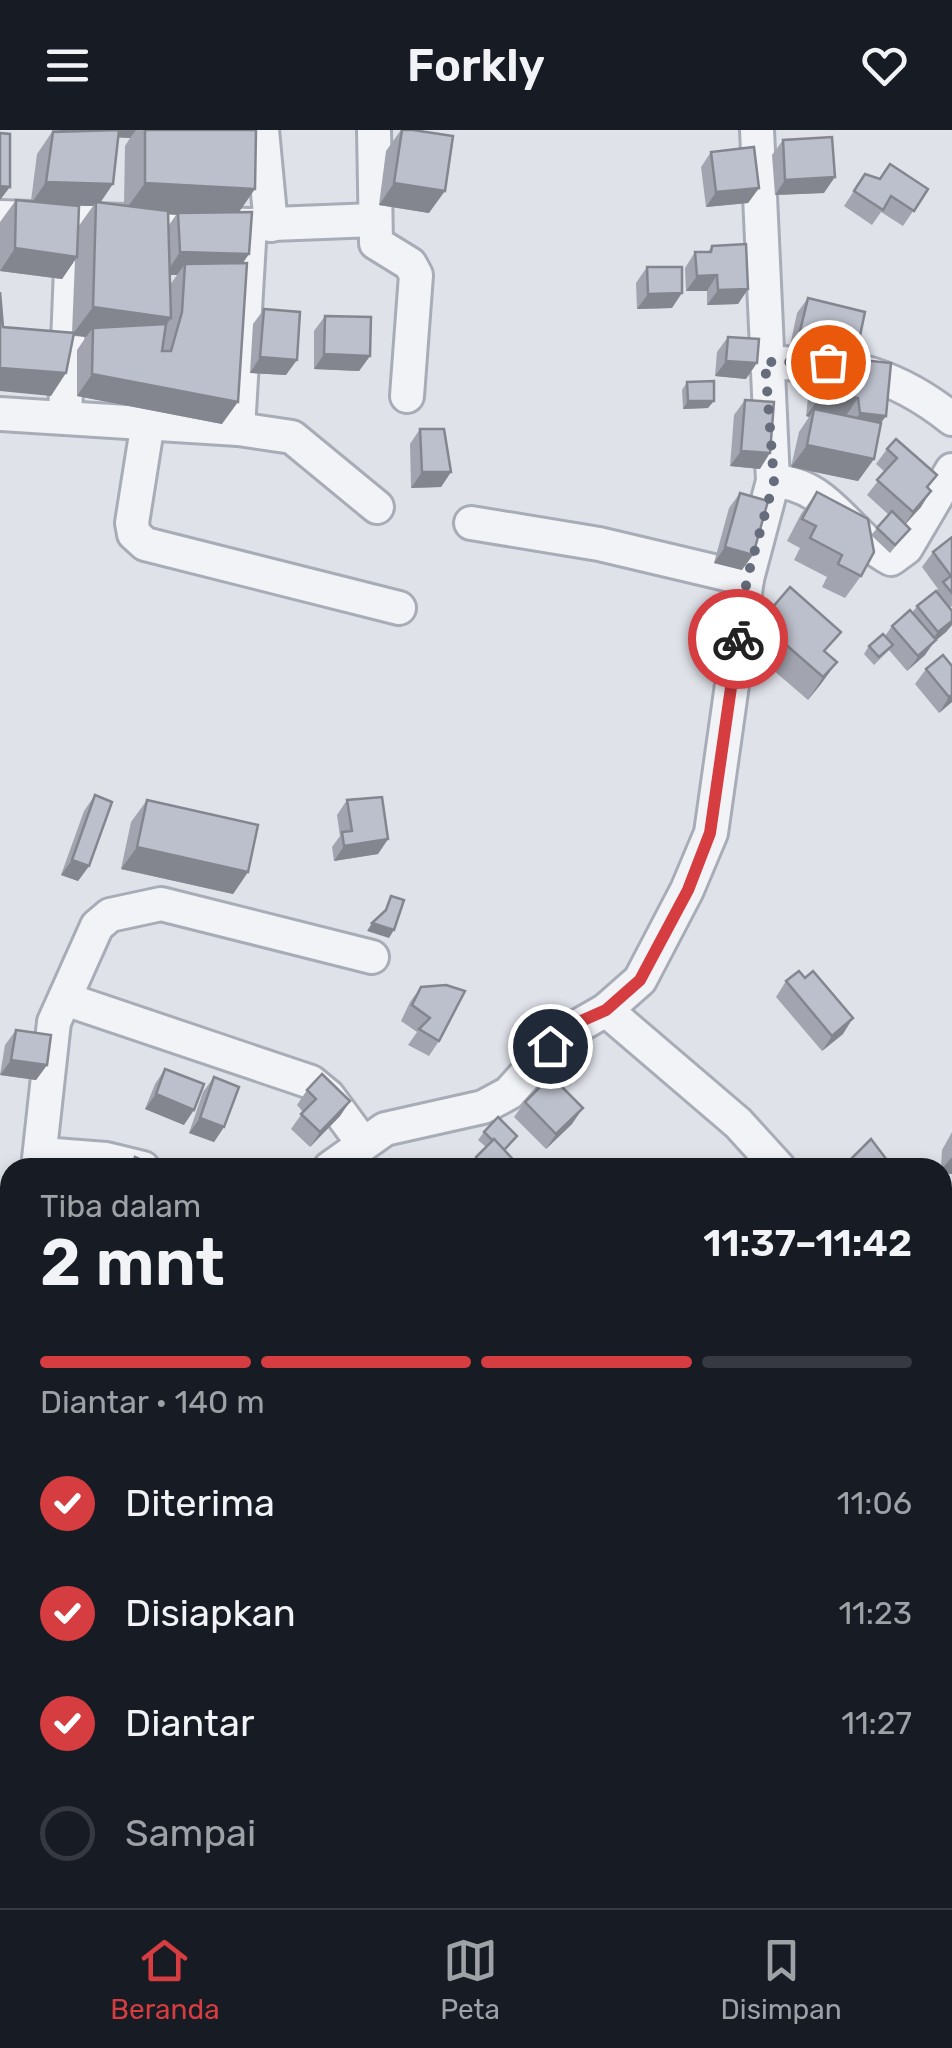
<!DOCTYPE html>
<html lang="id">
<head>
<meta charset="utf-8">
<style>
  body { margin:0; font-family:Rubik,sans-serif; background:#20242c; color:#f1f3f6; height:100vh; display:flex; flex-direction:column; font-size:38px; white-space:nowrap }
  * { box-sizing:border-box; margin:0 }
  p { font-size:32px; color:#9ea1a6 }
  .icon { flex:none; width:55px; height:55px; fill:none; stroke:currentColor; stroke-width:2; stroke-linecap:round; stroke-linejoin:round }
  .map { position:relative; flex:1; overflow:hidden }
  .drawer { position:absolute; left:0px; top:1028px; width:952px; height:752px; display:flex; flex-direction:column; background:#171b24; border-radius:30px 30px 0 0; box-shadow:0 5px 15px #0003 }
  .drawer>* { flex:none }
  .pin { position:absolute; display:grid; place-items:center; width:85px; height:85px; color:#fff; margin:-42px; border:5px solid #fff; border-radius:50%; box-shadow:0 2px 10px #0007 }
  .courier { position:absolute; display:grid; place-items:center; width:100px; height:100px; margin:-50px; border:8px solid #d53d40; border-radius:50%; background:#fff; color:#222; box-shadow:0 2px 12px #0007 }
  .overview em { font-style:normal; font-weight:600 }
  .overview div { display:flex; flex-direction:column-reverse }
  .overview { display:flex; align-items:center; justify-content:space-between; height:170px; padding:0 40px }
  h1 { font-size:65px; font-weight:600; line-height:75px }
  .bar { display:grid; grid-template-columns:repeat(4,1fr); gap:15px 10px; align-content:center; height:120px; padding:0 40px }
  .bar i { height:12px; border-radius:8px; background:#363941 }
  .bar .on { background:#d53d40 }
  .bar p { grid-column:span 4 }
  ol { padding:0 40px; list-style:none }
  li { display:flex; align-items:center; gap:30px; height:110px }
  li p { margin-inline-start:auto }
  li .icon { padding:10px; border-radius:50%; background:#d53d40; color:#fff; stroke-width:4 }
  li:last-child { color:#9ea1a6 }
  li i { width:55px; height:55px; border:5px solid #363941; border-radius:50% }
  header { display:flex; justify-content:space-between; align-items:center; height:130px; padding:0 40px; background:#171b24; font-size:45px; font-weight:600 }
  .tab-bar { display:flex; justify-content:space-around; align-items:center; height:140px; border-top:2px solid #363941; background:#171b24; font-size:28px; color:#9ea1a6 }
  .tab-bar a { display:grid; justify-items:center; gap:5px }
  .tab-bar .on { color:#d53d40 }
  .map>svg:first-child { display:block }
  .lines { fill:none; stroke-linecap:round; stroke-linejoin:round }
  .minor-casing { stroke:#a8acb7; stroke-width:38 }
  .minor { stroke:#f2f3f7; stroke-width:32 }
  .wall { fill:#a2a5af; fill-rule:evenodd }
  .shaded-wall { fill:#84868f }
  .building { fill:#bcc0cc; stroke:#84868f; stroke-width:2.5 }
  .done { stroke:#676c7c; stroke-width:10; stroke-dasharray:0 18 }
  .route { stroke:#d53d40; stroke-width:12 }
</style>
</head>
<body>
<header><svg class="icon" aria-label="menu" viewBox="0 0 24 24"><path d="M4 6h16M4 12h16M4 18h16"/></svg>Forkly<svg class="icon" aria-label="heart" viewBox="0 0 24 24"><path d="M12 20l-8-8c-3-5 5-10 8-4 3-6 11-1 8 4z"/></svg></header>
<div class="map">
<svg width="952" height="1778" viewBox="0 0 952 1778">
  <rect width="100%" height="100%" fill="#dfe2e9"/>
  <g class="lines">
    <defs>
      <g id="minor">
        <path d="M262,0L271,95"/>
        <path d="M374,0L376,113L410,134L416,145L407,266"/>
        <path d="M0,87L250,95L374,90"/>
        <path d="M765,233C841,232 891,240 952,289"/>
        <path d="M0,284L238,299L292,307L377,377"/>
        <path d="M65,286L73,90"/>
        <path d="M148,292L132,393L134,404L145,414L399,478"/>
        <path d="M238,299L250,95"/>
        <path d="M773,351C829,353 847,406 891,429L906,418L952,340"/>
        <path d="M471,393L599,414L747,449"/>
        <path d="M65,869L311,952L328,966L362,1012"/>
        <path d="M606,880L738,993L779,1038"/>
        <path d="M42,1024L106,1029L143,1038"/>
        <path d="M38,1038L54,892L97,796L110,785L161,774L372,827"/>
        <path d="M330,1038L385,999L483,977L509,963L559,907L606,880L640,850L687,760L711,703L747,449L773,351L757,0"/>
        <path d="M0,1157L10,1126"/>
        <path d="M942,1247L952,1256"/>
      </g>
    </defs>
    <use href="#minor" class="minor-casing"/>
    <use href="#minor" class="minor"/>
  </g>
  <g class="wall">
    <path d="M52,0H256L239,82L249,124L243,133L222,294L77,266V220L86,207L74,206L51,266L3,197L72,203L75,130L62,149L0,141V92L16,70L31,71L37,24L52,2ZM118,7L130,8L125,16L124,75L100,72ZM79,76H93L78,97ZM169,84L176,85L169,95ZM170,145H177L170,155Z"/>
    <path d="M401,0H413L429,83L379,75L386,21Z"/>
    <path d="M783,10L824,63L775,65L772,25Z"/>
    <path d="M711,22L759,58L748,73L706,77L701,37Z"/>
    <path d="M865,44L880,49L928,59L903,96L881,82L872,95L844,76Z"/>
    <path d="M712,116L748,159L738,174L707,175V161H686L685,138L695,122H708Z"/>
    <path d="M647,137L672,178L637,179L636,153Z"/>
    <path d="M808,168L858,215L848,228L886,286L880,293L874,329L858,351L791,337L799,302L809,287L806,286L810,248L825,226L834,227L790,216L797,183Z"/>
    <path d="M264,179L286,245L250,243L253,194Z"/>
    <path d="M325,186L370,226L359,241L314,239V201Z"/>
    <path d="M728,207L746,249L715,246L717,222Z"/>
    <path d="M687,252L708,278L683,279L682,260Z"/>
    <path d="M745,270L760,339L730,336L734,285Z"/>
    <path d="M420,299L451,342L441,357L411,358L410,314Z"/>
    <path d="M887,319L928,358L921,377L905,394L910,399L890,423L871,405L889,385L867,365L885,342L876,334Z"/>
    <path d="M817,362L861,446L845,468L822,457L827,447L794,430L800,418L787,411L801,384Z"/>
    <path d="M740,363L742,440L714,433L729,378Z"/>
    <path d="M952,407V476L949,478L952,481V495L946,502L934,512L925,525L907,541L889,520L874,535L864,524L869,516L885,506L892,496L912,483L917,476L938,459L922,437L933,422Z"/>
    <path d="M760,492L826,523L837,532L808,570L744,515Z"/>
    <path d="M952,536V572L939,583L915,554L926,539Z"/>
    <path d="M95,665L89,736L78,751L61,745L84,681Z"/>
    <path d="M147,670L248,742L233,764L121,739L131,692Z"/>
    <path d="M347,670L388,709L378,724L334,731L332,717L340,706L337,685Z"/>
    <path d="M786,851L843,904L822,921L776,867Z"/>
    <path d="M421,857L439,911L429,926L408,915L417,902L401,891L410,872Z"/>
    <path d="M16,900L47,935L36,950L0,945L5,915Z"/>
    <path d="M165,939L184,995L145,979L155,954Z"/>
    <path d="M214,947L224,997L214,1012L189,1003L203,962Z"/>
    <path d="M307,960L350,971L340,986L310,1017L291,999L303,982L297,975Z"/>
    <path d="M525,972L572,994L546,1019L514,987Z"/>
    <path d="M484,1002L517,1006L505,1021L521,1038H469L486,1017L478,1010Z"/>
    <path d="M952,1002V1044L942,1043V1038H941L942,1020Z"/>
    <path d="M952,1531V1565L942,1559V1544Z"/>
    <path d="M942,1727L952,1760L942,1767Z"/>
  </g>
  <g class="shaded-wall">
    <path d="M60,0H136L130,8L106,7L52,12Z"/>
    <path d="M835,47L824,63L775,65L785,50Z"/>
    <path d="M46,52L113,54L98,76L96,72L93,76L31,74Z"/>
    <path d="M145,53L255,59L235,88L124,82Z"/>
    <path d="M394,53L445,61L429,83L379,75Z"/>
    <path d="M0,56L10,57L0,70Z"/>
    <path d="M759,58L748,73L706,77L716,62Z"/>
    <path d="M15,118L77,127L62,149L0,141Z"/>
    <path d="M180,122L249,124L233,146L185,134L177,145H165Z"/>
    <path d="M717,145L707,161H686L697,146Z"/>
    <path d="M748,159L738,174L707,175L718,160Z"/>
    <path d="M682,163L672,178L637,179L648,164Z"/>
    <path d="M93,177L171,188L151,217L93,198L86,207L72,205Z"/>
    <path d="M800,201L858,215L847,230L790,216Z"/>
    <path d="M324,224L370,226L359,241L314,239Z"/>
    <path d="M260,227L297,230L286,245L250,243Z"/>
    <path d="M726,231L757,233L746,249L715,246Z"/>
    <path d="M2,238L66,243L51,266L0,261V241Z"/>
    <path d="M92,244L238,272L222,294L77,266Z"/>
    <path d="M822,264L858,268L843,290L814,279L809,287L806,286Z"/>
    <path d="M688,271H714L708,278L683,279Z"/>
    <path d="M860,283L886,286L870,308L845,305Z"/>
    <path d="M807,315L874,329L858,351L791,337Z"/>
    <path d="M741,321L770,323L760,339L730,336Z"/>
    <path d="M422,342H451L441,357L411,358Z"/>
    <path d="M931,361L921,377L903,397L913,382Z"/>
    <path d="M725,417L753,425L742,440L714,433Z"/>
    <path d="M952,491V495L946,502L934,512L925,525L907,541L938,502Z"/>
    <path d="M837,532L821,554L808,570L823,547Z"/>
    <path d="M952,565V572L939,583L949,567Z"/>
    <path d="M388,709L378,724L334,731L344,716Z"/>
    <path d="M137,717L248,742L233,764L121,739Z"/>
    <path d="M72,730L89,736L78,751L61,745Z"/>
    <path d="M372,793L394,800L389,808L367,801Z"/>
    <path d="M853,888L843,904L822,921L832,906Z"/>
    <path d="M11,930L47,935L36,950L0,945Z"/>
    <path d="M156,964L194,980L184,995L145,979Z"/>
    <path d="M350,971L340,986L310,1017L320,1002Z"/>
    <path d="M583,978L572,994L546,1019L556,1004Z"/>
    <path d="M200,988L224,997L214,1012L189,1003Z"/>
    <path d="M951,1028H952V1044L942,1043V1039Z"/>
    <path d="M0,1635L10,1639V1650L5,1657L0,1655Z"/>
    <path d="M0,1693L10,1695V1707L7,1711L0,1710Z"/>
    <path d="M952,1753V1760L942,1767V1764Z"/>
  </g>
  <g class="building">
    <path d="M119,0L113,54L46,52L53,2Z"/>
    <path d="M145,0H256L255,59L145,53Z"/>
    <path d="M402,0H413L453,6L445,61L394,53Z"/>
    <path d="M0,3L10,4V57L0,56Z"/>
    <path d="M832,7L835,47L785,50L783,10Z"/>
    <path d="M754,17L759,58L716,62L711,22Z"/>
    <path d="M890,34L928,59L914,81L891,66L883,80L854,61L865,44L880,49Z"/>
    <path d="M16,70L79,76L77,127L15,118Z"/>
    <path d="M96,72L168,81L171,188L93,177Z"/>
    <path d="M252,82L249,124L180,122L178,83Z"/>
    <path d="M746,114L748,159L718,160L717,145L697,146L695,122H711L712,116Z"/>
    <path d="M247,133L238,272L92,244L93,198L166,194L162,221H171L182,182L185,134Z"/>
    <path d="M647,137H682V163L648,164Z"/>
    <path d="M0,162L3,197L74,203L66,243L2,238L0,254Z"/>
    <path d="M808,168L865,182L858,215L800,201Z"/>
    <path d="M264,179L300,182L297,230L260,227Z"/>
    <path d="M325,186L371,187L370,226L324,224Z"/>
    <path d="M728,207L759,209L757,233L726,231Z"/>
    <path d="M825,226L891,233L886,286L860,283L858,268L822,264Z"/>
    <path d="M714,251V271H688L687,252Z"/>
    <path d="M745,270L774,272L770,323L741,321Z"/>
    <path d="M814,279L881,293L874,329L807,315Z"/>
    <path d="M420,299H444L451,342H422Z"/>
    <path d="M896,309L937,345L927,357L931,361L913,382L877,350L897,328L887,319Z"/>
    <path d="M817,362L868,389L874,422L861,446L838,434L842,425L810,408L816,396L802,389Z"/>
    <path d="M740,363L768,371L753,425L725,417Z"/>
    <path d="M892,381L910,399L895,415L877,398Z"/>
    <path d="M952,407V463L943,452L951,446L933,422Z"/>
    <path d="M790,457L841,502L824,521L837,532L823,547L760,492Z"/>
    <path d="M936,461L952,481V491L938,502L917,476Z"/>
    <path d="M910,480L936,510L918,526L892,496Z"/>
    <path d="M883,504L893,515L879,527L869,516Z"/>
    <path d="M943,525L952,536V565L949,567L926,539Z"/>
    <path d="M95,665L112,672L89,736L72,730Z"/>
    <path d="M382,667L388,709L344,716L342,702L352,701L347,670Z"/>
    <path d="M147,670L258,695L248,742L137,717Z"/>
    <path d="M391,766L404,770L394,800L372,793L386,780Z"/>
    <path d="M799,841L805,848L813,841L853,888L832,906L786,851Z"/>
    <path d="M446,855L465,861L439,911L419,899L430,888L412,875L421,857Z"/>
    <path d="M16,900L51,905L47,935L11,930Z"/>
    <path d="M165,939L204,954L194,980L156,964Z"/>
    <path d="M322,944L350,971L320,1002L301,984L316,969L307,960Z"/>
    <path d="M551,946L583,978L556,1004L525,972Z"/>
    <path d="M214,947L239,957L224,997L200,988Z"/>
    <path d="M498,987L517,1006L504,1020L494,1009L492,1010L484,1002Z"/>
    <path d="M494,1009L521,1038H486L476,1027Z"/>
    <path d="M871,1009L893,1038H842Z"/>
    <path d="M135,1027L159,1038H131Z"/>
    <path d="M770,1032L774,1038H762Z"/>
    <path d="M9,1585H10V1639L0,1635V1608Z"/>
    <path d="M0,1654L10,1655V1695L0,1693Z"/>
    <path d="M952,1719V1753L948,1756L942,1749V1727Z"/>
  </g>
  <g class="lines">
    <path class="done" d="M738,509L747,449L774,351L765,232H828"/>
    <path class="route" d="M550,916L579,892L606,880L640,850L688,760L710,703L738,509"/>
  </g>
</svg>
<div class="pin" style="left:828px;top:232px;background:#ea580c"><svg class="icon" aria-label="bag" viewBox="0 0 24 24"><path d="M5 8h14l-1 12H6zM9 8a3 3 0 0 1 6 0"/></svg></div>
<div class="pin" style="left:550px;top:916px;background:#1f2937"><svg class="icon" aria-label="home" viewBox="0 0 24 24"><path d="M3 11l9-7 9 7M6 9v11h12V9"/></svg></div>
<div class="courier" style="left:738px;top:509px"><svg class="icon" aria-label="bike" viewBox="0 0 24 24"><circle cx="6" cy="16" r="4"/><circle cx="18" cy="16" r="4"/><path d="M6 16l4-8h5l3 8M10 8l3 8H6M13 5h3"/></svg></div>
<section class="drawer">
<div class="overview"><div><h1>2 mnt</h1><p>Tiba dalam</p></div><em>11:37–11:42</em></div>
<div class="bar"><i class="on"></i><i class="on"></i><i class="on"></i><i></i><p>Diantar · 140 m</p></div>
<ol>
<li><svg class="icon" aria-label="check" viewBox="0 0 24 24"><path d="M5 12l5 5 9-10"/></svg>Diterima<p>11:06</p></li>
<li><svg class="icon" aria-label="check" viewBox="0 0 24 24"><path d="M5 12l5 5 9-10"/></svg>Disiapkan<p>11:23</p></li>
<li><svg class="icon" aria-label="check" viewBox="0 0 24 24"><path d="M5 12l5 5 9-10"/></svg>Diantar<p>11:27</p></li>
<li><i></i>Sampai</li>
</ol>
</section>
</div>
<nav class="tab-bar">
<a class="on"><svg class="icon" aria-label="home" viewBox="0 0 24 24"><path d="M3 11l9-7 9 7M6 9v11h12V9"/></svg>Beranda</a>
<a><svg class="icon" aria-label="map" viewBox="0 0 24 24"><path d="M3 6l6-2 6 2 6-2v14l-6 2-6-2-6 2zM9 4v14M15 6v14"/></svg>Peta</a>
<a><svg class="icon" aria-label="saved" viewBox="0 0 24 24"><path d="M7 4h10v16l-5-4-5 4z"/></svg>Disimpan</a>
</nav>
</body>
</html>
